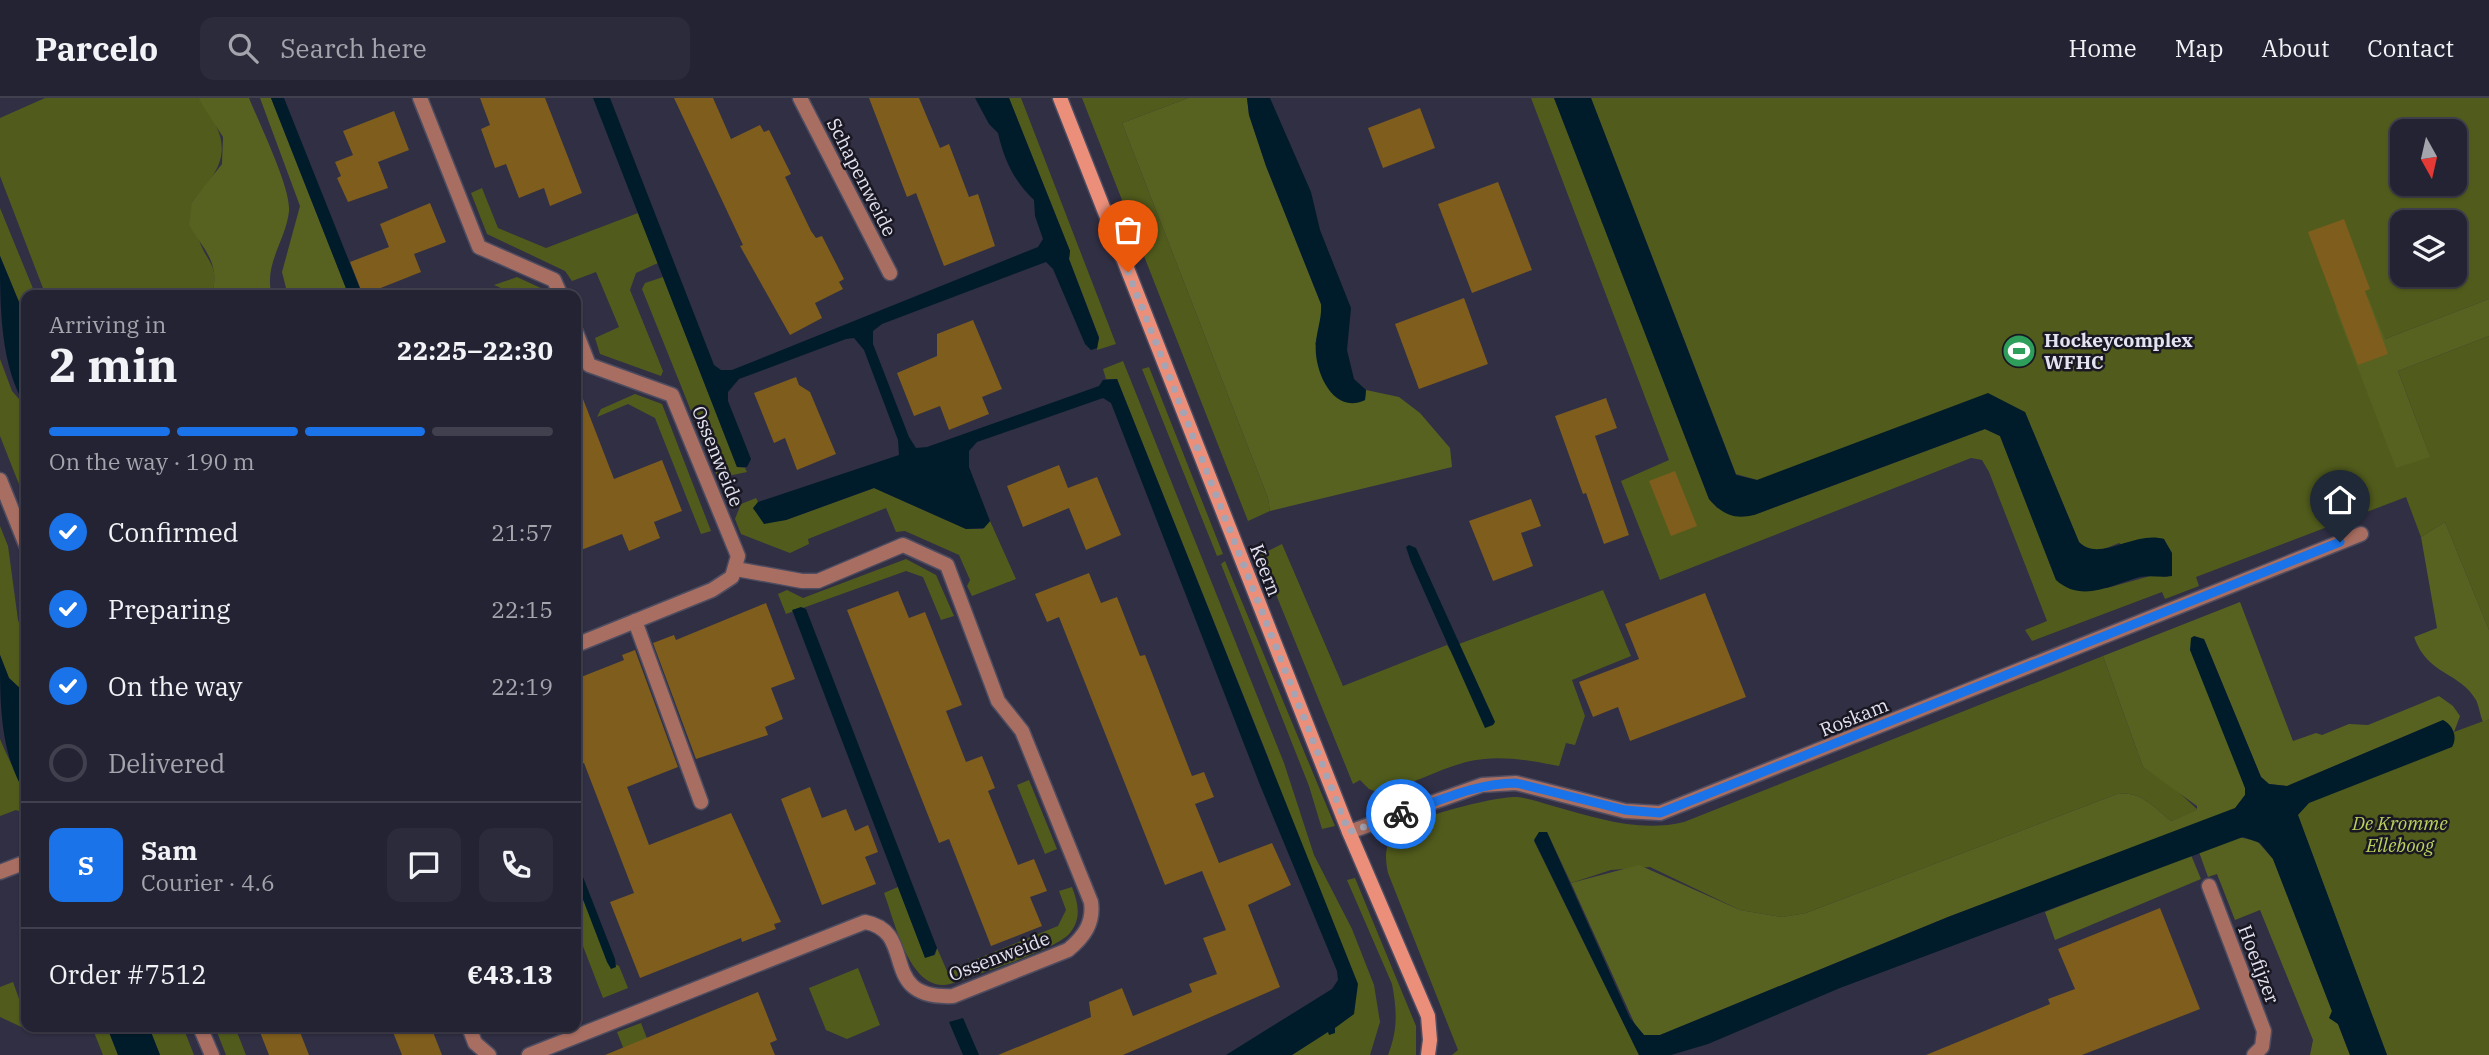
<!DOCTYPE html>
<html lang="en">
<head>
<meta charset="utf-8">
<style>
  body { margin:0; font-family:"IBM Plex Serif",serif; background:#2c2b3b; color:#f1f3f6; height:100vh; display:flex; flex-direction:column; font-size:26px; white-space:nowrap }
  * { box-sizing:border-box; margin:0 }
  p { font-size:23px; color:#a3a4ac }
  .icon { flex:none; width:38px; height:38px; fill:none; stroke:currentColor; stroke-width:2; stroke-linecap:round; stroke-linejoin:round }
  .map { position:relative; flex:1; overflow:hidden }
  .drawer { position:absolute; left:21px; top:192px; width:560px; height:742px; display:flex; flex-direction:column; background:#242333; border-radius:14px; box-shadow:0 2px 5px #0004,0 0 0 2px #41404e }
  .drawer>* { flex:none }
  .needle { width:46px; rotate:172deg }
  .controls { position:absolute; left:2390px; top:21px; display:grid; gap:14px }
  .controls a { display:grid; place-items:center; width:77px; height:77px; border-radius:14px; background:#242333; box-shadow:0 2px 5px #0004,0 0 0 2px #41404e; font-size:35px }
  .pin { position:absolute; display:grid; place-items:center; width:60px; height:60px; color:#fff; margin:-72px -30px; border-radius:50% 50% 50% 0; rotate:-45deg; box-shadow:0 0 7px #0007 }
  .pin .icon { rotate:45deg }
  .courier { position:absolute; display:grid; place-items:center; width:70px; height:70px; margin:-35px; border:5px solid #1a73e8; border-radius:50%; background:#fff; color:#222; box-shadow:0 2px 9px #0007 }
  .overview em { font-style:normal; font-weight:700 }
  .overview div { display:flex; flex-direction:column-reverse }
  .overview { display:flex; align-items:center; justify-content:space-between; height:119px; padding:0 28px }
  h1 { font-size:46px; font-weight:700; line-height:52px }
  .bar { display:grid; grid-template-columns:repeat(4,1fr); gap:10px 7px; align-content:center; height:84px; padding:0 28px }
  .bar i { height:9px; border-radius:5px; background:#41404e }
  .bar .on { background:#1a73e8 }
  .bar p { grid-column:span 4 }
  .line { display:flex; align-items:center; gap:18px; padding:0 28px; border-top:2px solid #41404e }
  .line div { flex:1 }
  .round { display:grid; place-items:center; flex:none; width:74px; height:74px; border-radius:14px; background:#2c2b3b }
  ol { padding:0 28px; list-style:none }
  li { display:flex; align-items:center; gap:21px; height:77px }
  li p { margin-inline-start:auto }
  li .icon { padding:7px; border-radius:50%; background:#1a73e8; color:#fff; stroke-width:4 }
  li:last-child { color:#a3a4ac }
  li i { width:38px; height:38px; border:4px solid #41404e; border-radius:50% }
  header { display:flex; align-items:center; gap:42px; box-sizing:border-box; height:98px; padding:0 35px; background:#242333; border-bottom:2px solid #41404e }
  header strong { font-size:33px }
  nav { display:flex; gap:38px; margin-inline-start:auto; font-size:24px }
  .search { width:490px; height:63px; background:#2c2b3b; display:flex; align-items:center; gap:18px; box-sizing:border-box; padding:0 24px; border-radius:14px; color:#a3a4ac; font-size:26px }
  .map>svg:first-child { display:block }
  .green { fill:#515c1c; fill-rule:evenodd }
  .forest { fill:#576221 }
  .water { fill:#001c2b }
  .building { fill:#7e5d1d }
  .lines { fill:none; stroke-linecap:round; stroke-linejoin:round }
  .lane-casing { stroke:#4d4c60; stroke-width:17 }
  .street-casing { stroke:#4d4c60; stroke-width:17 }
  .secondary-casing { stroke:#4d4c60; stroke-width:17 }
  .lane { stroke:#a86e61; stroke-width:14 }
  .street { stroke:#a86e61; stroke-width:14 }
  .secondary { stroke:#eb8f7a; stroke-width:14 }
  .done { stroke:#a4a4b4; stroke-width:7; stroke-dasharray:0 12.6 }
  .route { stroke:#1a73e8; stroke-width:9 }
  .labels { text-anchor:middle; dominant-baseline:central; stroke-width:5; stroke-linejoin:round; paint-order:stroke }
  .street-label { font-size:19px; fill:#e3e3f1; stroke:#191822 }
  .poi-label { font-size:19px; font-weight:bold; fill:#e3e3f1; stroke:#191822; text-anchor:start }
  .park-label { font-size:19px; font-style:italic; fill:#bad05d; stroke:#191822 }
</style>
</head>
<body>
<header>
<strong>Parcelo</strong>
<div class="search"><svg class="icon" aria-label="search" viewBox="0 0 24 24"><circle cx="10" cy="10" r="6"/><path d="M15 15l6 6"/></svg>Search here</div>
<nav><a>Home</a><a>Map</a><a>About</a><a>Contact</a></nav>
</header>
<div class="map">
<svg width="2489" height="957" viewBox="0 0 2489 957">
  <rect width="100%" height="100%" fill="#302f44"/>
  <g class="green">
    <path d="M45,0H198C233,44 228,65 192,104C194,116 195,130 199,142C208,167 221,168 211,198H46L0,78V20Z"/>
    <path d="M1009,0H1021L1116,246L1097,252L1099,239L1069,161L1070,153Z"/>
    <path d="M1082,0H1188L1122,25L1268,400L1270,413L1248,423Z"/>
    <path d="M1531,0H1554L1709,401L1717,410L1754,417L1985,331L2000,338L2056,482L2107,490L2154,477L2168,479L2119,445C2104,451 2092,458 2079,444L2025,314L1757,382L1736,376L1591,0H2489V201L2385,241L2430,358L2398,273L2489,238V532L2445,424L2421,439L2406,399L2196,479L2199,488L2165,501L2162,494L2032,543L2025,532L2047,523L1989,374L1982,362L1971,360L1660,482L1621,383L1669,362ZM2403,33H2455V86H2403ZM2403,124H2455V177H2403Z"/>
    <path d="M482,90L498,130L546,150L638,115L658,165L636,175L630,192L663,273L661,278L600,256L595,240L619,229L596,174L572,183L565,173L487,136L471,95Z"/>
    <path d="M0,110L36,198H26V221L0,158Z"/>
    <path d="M517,179L545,192L547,198H519L494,187Z"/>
    <path d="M663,179L737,369L745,370L747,374L718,380L642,191L645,185Z"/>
    <path d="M0,261L12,293L26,309V404L0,338Z"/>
    <path d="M1123,263L1284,665L1314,757L1352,831L1374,887L1380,924L1370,957H1292L1354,916L1268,659L1117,281H1106L1103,271Z"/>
    <path d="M1149,269L1223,456L1217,458L1142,271Z"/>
    <path d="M635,296L662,306L711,433L701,436L655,320L628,306L597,319L601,311Z"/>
    <path d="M874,390L966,431H983L990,423L1016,481L972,498L967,488L970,482L959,457L905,433L896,434L886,410L808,441L809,446L790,455L741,436L735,421L741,406L756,400L758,404L753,411L768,423L786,422Z"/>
    <path d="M0,428L8,448L18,522L26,542V596L9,580L0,557Z"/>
    <path d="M1282,446L1343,588L1447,547L1495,624L1459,546L1603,492L1631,558L1572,582L1585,618L1575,647L1566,645L1559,668C1527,662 1498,656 1466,664C1436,672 1408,689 1377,694L1369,691L1360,682L1353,686L1260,457Z"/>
    <path d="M906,461L936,477L954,518L941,522L923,479L906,473L786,516L778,496L787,492L803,500Z"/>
    <path d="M1225,463L1335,728L1322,731L1309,688L1221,466Z"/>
    <path d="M2103,558L2143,669L2173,689L2198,712L2171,723C2153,708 2140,692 2117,696L1806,815L1782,819L1740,812L1650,769L1611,772L1571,785L1547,734L1534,743L1639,957H1452L1458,952L1388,775C1385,760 1384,747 1395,735C1409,720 1495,698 1517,699C1529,700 1542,705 1553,708C1597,720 1639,735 1684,724Z"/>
    <path d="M2489,621V957H2387L2287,688L2447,624L2454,634Z"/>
    <path d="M0,641C10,666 26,690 26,716L16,712L0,718Z"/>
    <path d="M1029,682L1057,751L1045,756L1017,687Z"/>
    <path d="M1355,780L1416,928V957H1388C1398,932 1397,912 1392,886L1347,782Z"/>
    <path d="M576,783L607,863L619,868L628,890L603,900L576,830Z"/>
    <path d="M898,789L925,859L935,857L937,850L947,873L1058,828L1066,812L1059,793L1072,789C1078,805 1082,820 1070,835C1056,852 974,877 950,886C910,896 895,824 884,795Z"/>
    <path d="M858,870L880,927L847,941L826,932L809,890Z"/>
    <path d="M13,884L22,909L26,910V929H38L30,933L0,919V889Z"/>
    <path d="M641,925L648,943L626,957L617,934Z"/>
    <path d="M92,929H107L118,957H103Z"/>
    <path d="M149,929H183L194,957H160Z"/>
    <path d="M215,929H235L246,957H226Z"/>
  </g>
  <g class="forest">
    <path d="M198,0H249C259,25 291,90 289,113C286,143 263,166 272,198H211C222,167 204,152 189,127L192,104L222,66L223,39Z"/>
    <path d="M260,0H271L349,198H288L282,174L300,108Z"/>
    <path d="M1188,0H1247L1249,17L1266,68L1321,206L1322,221L1315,246L1352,305L1365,302L1366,292L1399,299L1420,315L1450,350L1452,369L1270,413L1268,400L1122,25Z"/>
    <path d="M2368,199L2385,241L2489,201V238L2398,273L2430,359L2396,370L2335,210Z"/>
    <path d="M2445,424L2489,532V621L2483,624C2480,617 2479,608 2476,602C2459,573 2428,578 2414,539L2437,530L2421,439Z"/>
    <path d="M2240,504L2293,643L2316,635L2322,637L2349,626L2368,627L2439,598L2453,608L2460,618L2454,634L2443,622L2287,688L2269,686L2261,679L2204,541L2245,690V697L2235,711L1948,819L1660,937H1644L1637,931L1571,785L1639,767L1740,812L1782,819L1806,815L2117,696C2140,692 2153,708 2171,723L2197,712V708L2143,669L2103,558Z"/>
    <path d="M2238,739L2257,743L2273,761L2332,913L2330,920L2338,926L2350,957H2310L2313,942L2260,812L2235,822L2217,776L2208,779L2199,754Z"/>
    <path d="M2191,757L2201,781L2055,842L2045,814Z"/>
  </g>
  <g class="water">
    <path d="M271,0H284L363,198H349Z"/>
    <path d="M593,0H610L714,267L721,272H732L1038,149L1043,141L1035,118L1034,102C1013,82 1004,61 998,35L989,26L975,0H1009L1070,153L1069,161L1099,240L1097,250L1091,252L1085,246L1053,171L1046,164L882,226L873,233V246L909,339L916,350L927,349L1099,288L1103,282L1117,281L1358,886L1354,916L1335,930V935L1329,937L1328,934L1292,957H1226L1332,891L1338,882L1337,873L1260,687L1111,305L1103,300L977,344L969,353V369L990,423L984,430L966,431L874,390L786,422L764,426L753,410L758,404L899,357L898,342L864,252L854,240L846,241L739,281L728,294V303L751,361L747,369H737Z"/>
    <path d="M1247,0H1270L1311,94L1320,132L1351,210L1347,252L1354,281L1366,292L1365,302C1332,318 1313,270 1316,245C1317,231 1322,220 1321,206L1266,68L1249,17Z"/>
    <path d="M1554,0H1591L1736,377L1757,382L1988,295L2025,314L2079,444C2099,465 2135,432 2164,441L2172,455V478C2162,480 2151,477 2140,479C2113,486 2082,506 2056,482L2000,338L1985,331L1754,417C1734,422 1722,416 1709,401Z"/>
    <path d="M0,158L26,221V309C0,268 0,209 0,158Z"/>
    <path d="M1409,447L1416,450L1495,624L1493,627L1485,630L1411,464L1406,449Z"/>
    <path d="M801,509L806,511L937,850L934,857L925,860L794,517L792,512Z"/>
    <path d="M2194,538L2204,541L2261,679L2269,686L2287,688L2443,622C2453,627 2458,639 2452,649L2309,705L2298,717L2387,957H2350L2338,926L2329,920L2332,913L2273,761L2260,745L2243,739L1840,890L1708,946L1671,957H1639L1534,742L1539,734H1547L1630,920L1644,937H1660L1948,819L2235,710L2245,697V690L2190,552L2191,540Z"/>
    <path d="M0,557L9,580L26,596V696C0,656 0,606 0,557Z"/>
    <path d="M576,761L615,861L616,869L611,871L607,864L576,783Z"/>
    <path d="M963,920L979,957H963L949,924Z"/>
    <path d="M107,929H149L160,957H118Z"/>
  </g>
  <g class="building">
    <path d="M480,0H545L582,95L550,108L544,90L519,100L506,66L495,70L481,31L490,27Z"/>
    <path d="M674,0H713L731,41L760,27L764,34L769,32L791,76L785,79L811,133L816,140L822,138L844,181L839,184L843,191L815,205L822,220L790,237L740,148L743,147Z"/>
    <path d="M869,0H919L940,50L949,46L969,99L978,96L995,148L944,168L916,95L907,99Z"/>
    <path d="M1420,10L1435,50L1383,70L1368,30Z"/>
    <path d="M394,13L409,52L378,64L388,90L348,104L337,80L341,78L335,64L353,57L343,33Z"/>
    <path d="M1498,84L1532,172L1472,195L1438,106Z"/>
    <path d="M430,105L446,144L414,156L421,174L363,197L350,164L389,149L380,126Z"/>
    <path d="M2344,121L2370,191L2365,193L2388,256L2358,267L2308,134Z"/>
    <path d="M1464,200L1488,266L1419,291L1395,226Z"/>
    <path d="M973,222L1002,291L982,299L989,316L949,332L940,308L914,318L897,275L937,258V236Z"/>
    <path d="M796,279L799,287L810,294L836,356L797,372L785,340L774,345L754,295Z"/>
    <path d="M578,288L614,381L662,362L682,413L654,424L660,440L629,453L622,436L576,454V289Z"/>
    <path d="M1606,300L1617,330L1595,338L1629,437L1604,446L1586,395L1583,396L1555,318Z"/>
    <path d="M1059,367L1068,390L1097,379L1121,437L1086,452L1069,410L1023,429L1007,388Z"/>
    <path d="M1675,373L1697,428L1671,438L1649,383Z"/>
    <path d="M1531,401L1541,428L1521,435L1533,468L1493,483L1469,423Z"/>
    <path d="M1089,475L1101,505L1117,499L1140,558L1145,557L1192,678L1204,674L1214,699L1195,706L1219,765L1272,745L1291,787L1248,807L1280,889L1123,957H998L1091,919L1089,904L1122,890L1133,918L1192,894L1189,886L1217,876L1203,840L1226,832L1202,773L1165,787L1059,519L1047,524L1035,496Z"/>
    <path d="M898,493L909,520L925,514L962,607L946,613L966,664L982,658L995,690L988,693L1018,767L1034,761L1047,793L1030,799L1042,828L991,848L949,741L939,745L847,512Z"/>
    <path d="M1705,495L1746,599L1630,643L1618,609L1593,619L1579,584L1639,561L1625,526Z"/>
    <path d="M766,505L795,581L771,590L783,621L765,629L768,637L696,661L653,545L674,537L676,542Z"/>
    <path d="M635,552L678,669L627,689L649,747L731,715L781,824L774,826L776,831L742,844L741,840L640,880L610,804L634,795L584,665L576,668V581L624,562L622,557Z"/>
    <path d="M810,689L822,720L846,711L855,733L868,727L878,754L865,759L876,786L822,807L781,701Z"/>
    <path d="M2160,810L2200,911L2082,957H1926L2050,906L2048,901L2075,891L2058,851Z"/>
    <path d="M758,894L777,942L770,945L775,957H605Z"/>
    <path d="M258,929H298L309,957H269Z"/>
    <path d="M391,929H431L442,957H402Z"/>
  </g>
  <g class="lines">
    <defs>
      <g id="lane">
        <path d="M0,382L26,447"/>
        <path d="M635,523L701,704"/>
      </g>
      <g id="street">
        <path d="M420,0L479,149L554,182L561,198"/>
        <path d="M800,0L890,175"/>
        <path d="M576,234L589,267L672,297L738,458L732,479L712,492L576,547"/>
        <path d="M1349,734L1482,687L1516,685L1625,713L1660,715L2361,436"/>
        <path d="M0,774L26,764"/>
        <path d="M2209,788L2264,933L2262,949L2254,957"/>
        <path d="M200,929L212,957"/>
        <path d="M469,929L475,945L489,957"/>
        <path d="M529,957L865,824C919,834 876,902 953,898L1068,852C1084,839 1094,825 1091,804L1022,633L998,603L947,467L903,447L818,483H802L736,471"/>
      </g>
      <path id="secondary" d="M1060,0L1349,734L1428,918L1430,942L1428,957"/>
    </defs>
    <use href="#lane" class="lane-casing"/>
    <use href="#street" class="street-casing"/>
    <use href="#secondary" class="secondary-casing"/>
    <use href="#lane" class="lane"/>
    <use href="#street" class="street"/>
    <use href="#secondary" class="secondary"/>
  </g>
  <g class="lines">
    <path class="done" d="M1128,174L1349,734L1401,716"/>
    <path class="route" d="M1401,716C1439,703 1476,685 1516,685L1625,712L1660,715L2340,444"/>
  </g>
  <defs>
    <symbol id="stadium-disc" viewBox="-11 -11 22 22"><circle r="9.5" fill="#2e9e5b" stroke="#191822"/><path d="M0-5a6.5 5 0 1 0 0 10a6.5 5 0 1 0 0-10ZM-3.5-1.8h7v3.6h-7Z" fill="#fff"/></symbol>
  </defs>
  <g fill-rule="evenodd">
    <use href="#stadium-disc" x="2000" y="234" width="38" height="38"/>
  </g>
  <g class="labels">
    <g class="street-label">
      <text transform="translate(862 79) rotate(63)">Schapenweide</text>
      <text transform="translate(718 358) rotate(68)">Ossenweide</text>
      <text transform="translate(1266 472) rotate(69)">Keern</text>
      <text transform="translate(1854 619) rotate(-22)">Roskam</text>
      <text transform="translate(999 858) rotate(-21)">Ossenweide</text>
      <text transform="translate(2259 866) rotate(69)">Hoefijzer</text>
    </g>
    <g class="poi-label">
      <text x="2044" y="242">Hockeycomplex<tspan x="2044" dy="22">WFHC</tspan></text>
    </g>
    <g class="park-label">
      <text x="2400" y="725">De Kromme<tspan x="2400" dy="22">Elleboog</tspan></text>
    </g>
  </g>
</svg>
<div class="controls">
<a><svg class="needle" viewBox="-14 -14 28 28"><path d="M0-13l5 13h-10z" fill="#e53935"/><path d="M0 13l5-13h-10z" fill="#a3a4ac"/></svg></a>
<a><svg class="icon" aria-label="layers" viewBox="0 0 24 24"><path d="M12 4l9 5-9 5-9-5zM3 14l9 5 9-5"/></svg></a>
</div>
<div class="pin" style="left:1128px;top:174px;background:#ea580c"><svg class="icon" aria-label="bag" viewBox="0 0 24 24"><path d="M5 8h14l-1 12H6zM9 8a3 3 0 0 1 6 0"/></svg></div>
<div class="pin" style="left:2340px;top:444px;background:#1f2937"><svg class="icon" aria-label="home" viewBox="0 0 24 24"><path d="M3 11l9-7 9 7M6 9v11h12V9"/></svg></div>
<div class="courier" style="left:1401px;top:716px"><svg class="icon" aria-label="bike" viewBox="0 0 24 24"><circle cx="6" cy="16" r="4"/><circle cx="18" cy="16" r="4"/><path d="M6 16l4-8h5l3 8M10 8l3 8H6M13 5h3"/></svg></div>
<section class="drawer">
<div class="overview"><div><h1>2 min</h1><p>Arriving in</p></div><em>22:25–22:30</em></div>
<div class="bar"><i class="on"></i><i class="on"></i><i class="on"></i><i></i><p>On the way · 190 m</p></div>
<ol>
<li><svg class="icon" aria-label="check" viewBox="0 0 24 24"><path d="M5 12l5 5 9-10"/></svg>Confirmed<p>21:57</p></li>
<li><svg class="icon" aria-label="check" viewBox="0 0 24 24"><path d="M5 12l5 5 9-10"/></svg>Preparing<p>22:15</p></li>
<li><svg class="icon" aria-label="check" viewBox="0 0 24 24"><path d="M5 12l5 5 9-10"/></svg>On the way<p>22:19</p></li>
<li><i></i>Delivered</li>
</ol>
<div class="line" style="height:126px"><b class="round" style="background:#1a73e8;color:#fff">S</b><div><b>Sam</b><p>Courier · 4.6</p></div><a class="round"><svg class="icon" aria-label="chat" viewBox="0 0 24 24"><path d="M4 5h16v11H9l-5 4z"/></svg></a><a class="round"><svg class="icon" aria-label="phone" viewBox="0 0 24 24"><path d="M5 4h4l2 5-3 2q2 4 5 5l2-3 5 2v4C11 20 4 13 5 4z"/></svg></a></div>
<div class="line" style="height:91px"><div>Order #7512</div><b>€43.13</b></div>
</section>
</div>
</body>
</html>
